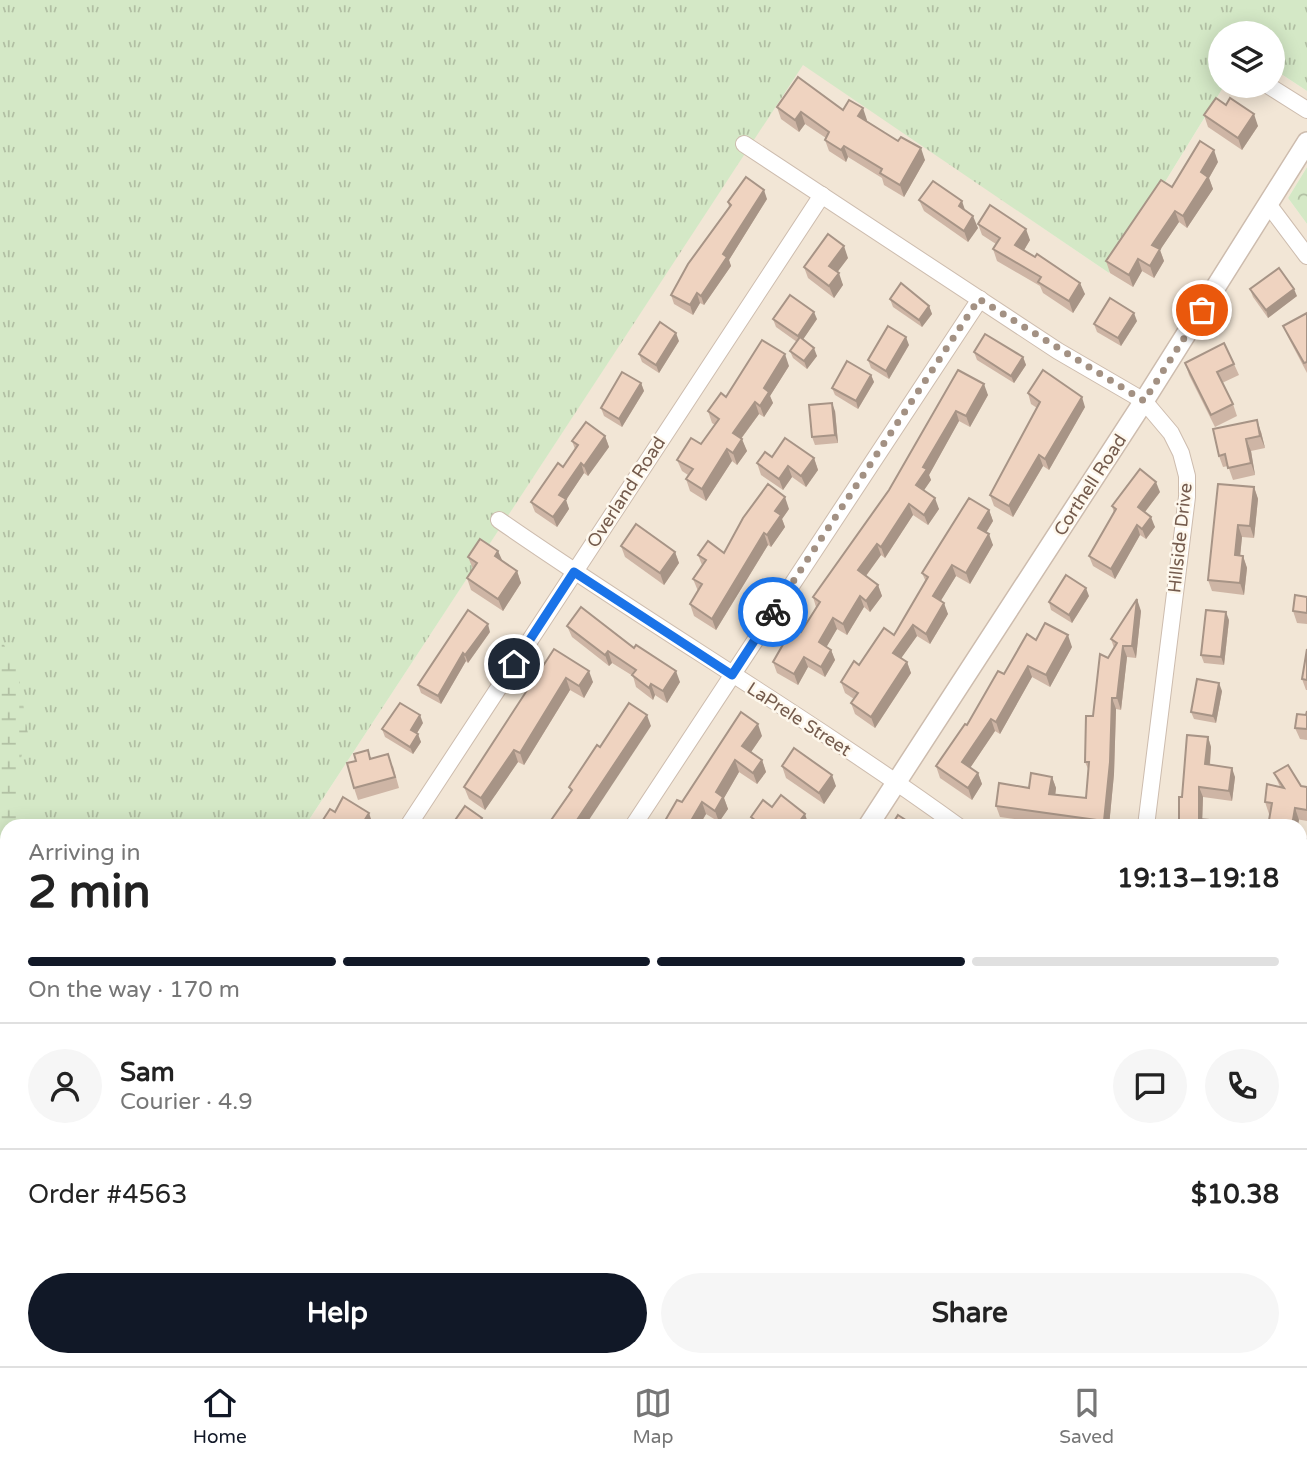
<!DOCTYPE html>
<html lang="en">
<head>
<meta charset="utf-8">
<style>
  body { margin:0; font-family:"Varela Round",sans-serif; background:#f6f6f6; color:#222; height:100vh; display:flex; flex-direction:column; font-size:26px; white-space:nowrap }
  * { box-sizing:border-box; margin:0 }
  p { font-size:23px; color:#767676 }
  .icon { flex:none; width:38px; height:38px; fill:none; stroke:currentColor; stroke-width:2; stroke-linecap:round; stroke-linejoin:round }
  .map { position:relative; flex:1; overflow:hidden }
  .details { position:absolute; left:0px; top:819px; width:1307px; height:548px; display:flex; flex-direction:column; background:#fff; border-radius:21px 21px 0 0; box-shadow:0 4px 18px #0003 }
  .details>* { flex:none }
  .fabs { position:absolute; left:1208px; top:21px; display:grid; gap:14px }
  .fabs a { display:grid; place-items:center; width:77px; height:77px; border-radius:50%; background:#fff; box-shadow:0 4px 18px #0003; font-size:35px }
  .pin { position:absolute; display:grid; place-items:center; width:60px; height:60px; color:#fff; margin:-30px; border:4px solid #fff; border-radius:50%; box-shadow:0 2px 7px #0007 }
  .courier { position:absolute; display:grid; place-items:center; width:70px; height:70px; margin:-35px; border:5px solid #1a73e8; border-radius:50%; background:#fff; color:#222; box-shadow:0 2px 9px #0007 }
  .overview em { font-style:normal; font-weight:800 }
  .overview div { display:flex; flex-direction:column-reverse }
  .overview { display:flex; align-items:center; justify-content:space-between; height:119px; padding:0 28px }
  h1 { font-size:46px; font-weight:800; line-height:52px }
  .bar { display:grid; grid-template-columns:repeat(4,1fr); gap:10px 7px; align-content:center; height:84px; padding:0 28px }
  .bar i { height:9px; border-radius:5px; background:#e0e0e0 }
  .bar .active { background:#111827 }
  .bar p { grid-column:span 4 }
  .line { display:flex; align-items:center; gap:18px; padding:0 28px; border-top:2px solid #e0e0e0 }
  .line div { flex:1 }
  .round { display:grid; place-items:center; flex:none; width:74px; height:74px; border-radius:37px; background:#f6f6f6 }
  .primary-button { display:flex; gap:14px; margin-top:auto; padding:14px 28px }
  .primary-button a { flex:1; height:80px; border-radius:42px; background:#111827; color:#fff; font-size:28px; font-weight:800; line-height:80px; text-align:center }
  .primary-button a+a { background:#f6f6f6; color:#222 }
  .menu { display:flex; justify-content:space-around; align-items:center; height:98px; border-top:2px solid #e0e0e0; background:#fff; font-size:19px; color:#767676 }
  .menu a { display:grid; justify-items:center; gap:4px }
  .menu .active { color:#111827 }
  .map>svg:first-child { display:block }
  .residential { fill:#f2e6d6 }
  .grass { fill:url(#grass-tufts) }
  .wetland { fill:url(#wetland-marsh) }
  .park { fill:url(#park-crowns) }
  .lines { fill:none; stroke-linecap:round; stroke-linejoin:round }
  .minor-casing { stroke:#cdbcae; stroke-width:18 }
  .tertiary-casing { stroke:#cdbcae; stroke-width:22 }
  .minor { stroke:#fff; stroke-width:16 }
  .tertiary { stroke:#fff; stroke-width:19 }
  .wall { fill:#ceb5a5 }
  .shaded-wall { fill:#a79486 }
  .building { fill:#efd3c0; stroke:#a79486; stroke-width:2 }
  .done { stroke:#a39183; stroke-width:7; stroke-dasharray:0 12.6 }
  .route { stroke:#1a73e8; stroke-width:9 }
  .labels { text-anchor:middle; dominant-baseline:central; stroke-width:5; stroke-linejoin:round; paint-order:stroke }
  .street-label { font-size:18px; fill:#745b4d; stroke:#fef8ed }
</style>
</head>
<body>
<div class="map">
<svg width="1307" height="1366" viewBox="0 0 1307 1366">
  <defs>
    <pattern id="grass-tufts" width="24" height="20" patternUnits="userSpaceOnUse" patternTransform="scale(1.75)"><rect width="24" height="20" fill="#d4e8c6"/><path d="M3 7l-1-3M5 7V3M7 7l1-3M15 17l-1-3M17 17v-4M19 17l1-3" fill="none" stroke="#b1bfa3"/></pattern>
    <pattern id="wetland-marsh" width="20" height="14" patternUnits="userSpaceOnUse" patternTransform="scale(1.75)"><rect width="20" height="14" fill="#d4e8c6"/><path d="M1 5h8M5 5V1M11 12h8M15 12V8" fill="none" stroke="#b1bfa3"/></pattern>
    <pattern id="park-crowns" width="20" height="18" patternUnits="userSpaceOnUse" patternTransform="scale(1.75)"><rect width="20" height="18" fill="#d4e8c6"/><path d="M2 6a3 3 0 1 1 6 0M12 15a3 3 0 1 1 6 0" fill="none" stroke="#b1bfa3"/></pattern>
  </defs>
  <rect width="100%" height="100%" fill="#fbf4e7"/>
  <g class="residential">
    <path d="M803,64L1109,273L1224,86H1272V68L1307,91V167L1288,198L1307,224V1366H35L26,1360H1300V826H305Z"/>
    <path d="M7,926V1348L0,1343V937Z"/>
  </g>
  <path class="grass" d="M0,0H1307V91L1272,68V33H1220V86H1224L1109,273L803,65L305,826H7V926L0,937Z"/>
  <path class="wetland" d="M0,637L18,672L28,734L17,772L19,826H7V926L0,937Z"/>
  <path class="park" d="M1307,167V224L1288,198Z"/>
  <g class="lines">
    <defs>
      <g id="minor">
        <path d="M1269,86L1307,110"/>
        <path d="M744,144L1058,351L1144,401L1171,433L1181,453L1187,476V497L1146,826"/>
        <path d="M1268,204L1307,256"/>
        <path d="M499,520C650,625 809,718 958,826"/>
        <path d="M408,826L822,195"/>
        <path d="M633,826L980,299"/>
        <path d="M1300,910L1307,911"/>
        <path d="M0,1118L7,1107"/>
        <path d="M1300,1119L1307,1034"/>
        <path d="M0,1327L7,1332"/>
        <path d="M49,1360L59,1366"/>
        <path d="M757,1360L767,1366"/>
        <path d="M1108,1360L1109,1366"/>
        <path d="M1297,1360L1298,1366"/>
        <path d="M280,1366L284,1360"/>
        <path d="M742,1366L746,1360"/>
      </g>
      <g id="tertiary">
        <path d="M868,826L1144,401L1307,142"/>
        <path d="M515,1366L519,1360"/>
      </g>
    </defs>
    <use href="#minor" class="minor-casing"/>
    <use href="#tertiary" class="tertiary-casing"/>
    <use href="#minor" class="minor"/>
    <use href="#tertiary" class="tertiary"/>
  </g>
  <g class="wall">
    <path d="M1226,105L1258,126L1242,150L1208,127L1204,115Z"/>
    <path d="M777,107L843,110L867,120V121L925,160L904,197L884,185L882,178L848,157L846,162L829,151L825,140L826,138L805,124L799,132L781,119Z"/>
    <path d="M1218,162L1209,178L1213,189L1187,228L1179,222L1160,250L1164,261L1154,278L1142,271L1133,287L1110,273L1106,261L1172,187Z"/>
    <path d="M767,199L729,260L731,266L704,305L700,303L693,315L674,304L671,295L729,207L728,202Z"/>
    <path d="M919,200L965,210L978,228L968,242L924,211Z"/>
    <path d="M978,224L1030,240L1024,250L1085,294L1073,313L1043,293L1040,286L997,261L993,249L996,244L982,235Z"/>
    <path d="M848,258L837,272L843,285L834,298L808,278L804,267Z"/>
    <path d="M1250,289L1297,296L1268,318L1253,297Z"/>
    <path d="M890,299L929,306L932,314L922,327L893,307Z"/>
    <path d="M1307,313V373L1288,337L1283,326Z"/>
    <path d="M773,319H817L803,339L817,356L807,369L793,358L790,351L797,342L776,327Z"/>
    <path d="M1137,321L1121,346L1097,332L1094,324Z"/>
    <path d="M679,341L659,373L642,362L639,354Z"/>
    <path d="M909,345L889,379L871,368L868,360Z"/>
    <path d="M974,352L1023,357L1026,365L1014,383L977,360Z"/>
    <path d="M1185,363L1234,364L1239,375L1222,383L1233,404L1237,416L1215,427L1189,375Z"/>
    <path d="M789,366L770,396L773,403L764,417L759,414L741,439L747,451L737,465L732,461L706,501L690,491L686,479L688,475L682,471L677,460L701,444L715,425L712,423L708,411L726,397Z"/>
    <path d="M958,370L988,395L970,427L959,421L929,475L931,480L924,490L939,509L928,525L913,515L885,558L881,555L866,576L878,585L882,596L870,612L864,607L847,635L837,629L826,647L831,650L835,660L825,677L808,667L798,685L777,673L773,662L801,632L816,607L813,597L889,490Z"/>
    <path d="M871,375L874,382L858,409L835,395L832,388Z"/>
    <path d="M641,383L644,391L622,427L604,416L601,408Z"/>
    <path d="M1028,393L1085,407L1049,470L1043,466L1013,517L994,506L990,495L1037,408L1031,404Z"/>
    <path d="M835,411L838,443L815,445L812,437Z"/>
    <path d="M1261,432L1265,448L1251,451L1255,475L1233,480L1228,466L1223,467L1219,456Z"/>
    <path d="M605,436L609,447L588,476L584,473L566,500L569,509L557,527L535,512L531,502L563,467L575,449L572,441Z"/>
    <path d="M772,457L814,458L818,470L806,487L792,477L783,490L761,475L757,463Z"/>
    <path d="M1254,487L1258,499L1254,538L1242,537L1240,556H1243L1247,568L1244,595L1212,591L1208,580Z"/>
    <path d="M1160,492L1145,512L1155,527L1146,539L1140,535L1115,579L1093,566L1089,556L1114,513L1112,506Z"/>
    <path d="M789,509L782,519L785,527L771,547L768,545L716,630L694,616L690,604L698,591L693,579L702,565L698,555L724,553Z"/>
    <path d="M989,510L993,521L986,533L993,545L970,584L956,576L941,600L948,614L930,644L917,636L901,658L907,662L911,673L875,728L855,714L851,703L854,699L845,693L841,682L894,635L926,582L922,573Z"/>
    <path d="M621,546L675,552L679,563L664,585L625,557Z"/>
    <path d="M468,557L502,561L517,571L521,583L503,611L471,590L467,578L473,569Z"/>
    <path d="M1089,596L1072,623L1051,610L1049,602Z"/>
    <path d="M1307,597V624L1297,623L1293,611Z"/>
    <path d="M1141,611L1136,658L1127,657L1121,710L1116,709L1114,774L1109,826H1064L1000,817L996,806L1052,777L1056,788L1055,795L1086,798L1089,771L1085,762L1108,658L1114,648L1111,639Z"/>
    <path d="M1229,620L1224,665L1204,663L1201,655Z"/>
    <path d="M567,626L680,682L667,703L655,695L653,700L636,687L633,676L612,663L609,666L572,637Z"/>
    <path d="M490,632L468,663L466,661L441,704L421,693L418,685Z"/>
    <path d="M1036,640L1072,647L1050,687L1032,677L1000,734L995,731L970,768L978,773L982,784L972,800L940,778L936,766L1004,674Z"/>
    <path d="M554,649L593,682L584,698L570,690L524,765L518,762L485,810L469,799L464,787Z"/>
    <path d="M1307,649V690H1306L1302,679Z"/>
    <path d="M1222,691L1216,723L1194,719L1191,712Z"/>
    <path d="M1307,711V740L1300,739L1295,728L1306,715Z"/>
    <path d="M423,723L417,733L421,742L413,754L385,737L382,729Z"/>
    <path d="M762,736L751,752L762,760L766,772L757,784L739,772L724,798L728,809L719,822L706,814L699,826H662L682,802Z"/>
    <path d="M1208,737L1211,747L1210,765L1235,777L1232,801L1203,797L1202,820L1179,826L1182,797Z"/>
    <path d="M368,750L371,759L393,766L399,788L358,800L354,788L356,761Z"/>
    <path d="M782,766L836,786L824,804L786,778Z"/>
    <path d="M1274,773L1301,786L1307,787V821L1269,814L1265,802L1280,787Z"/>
    <path d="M1300,838L1307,839V873L1300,872Z"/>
    <path d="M7,1166V1234L5,1232L0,1239Z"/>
    <path d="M119,1360H156L152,1366H130Z"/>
    <path d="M842,1360H871V1364L842,1362Z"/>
    <path d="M891,1360H965L964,1366H893Z"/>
    <path d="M997,1360H1073L1072,1366H999Z"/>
    <path d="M1146,1360H1185L1186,1366H1148Z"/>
    <path d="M1223,1360H1262L1263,1366H1224Z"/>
  </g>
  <g class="shaded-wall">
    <path d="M863,108L867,120L863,128L858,116Z"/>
    <path d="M801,112L805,124L799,132L795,120Z"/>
    <path d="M1254,114L1258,126L1242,150L1238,138Z"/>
    <path d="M844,146L848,157L846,162L841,150Z"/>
    <path d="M921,148L925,160L904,197L900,185Z"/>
    <path d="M1214,150L1218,162L1209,178L1213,189L1187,228L1183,216L1201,172Z"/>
    <path d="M764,190L767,199L729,260L731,266L704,305L701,296L723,254Z"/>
    <path d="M962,201L966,213L959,206Z"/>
    <path d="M1175,211L1179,222L1160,250L1164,261L1154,278L1150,266L1152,245Z"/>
    <path d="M973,216L978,228L968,242L964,231Z"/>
    <path d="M1026,229L1030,240L1020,257L1015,245Z"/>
    <path d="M844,246L848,258L833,278L829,266Z"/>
    <path d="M1138,259L1142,271L1133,287L1129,275Z"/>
    <path d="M839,273L843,285L834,298L829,286Z"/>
    <path d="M1080,283L1085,294L1073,313L1069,301Z"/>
    <path d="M1294,289L1297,296L1268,318L1266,310Z"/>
    <path d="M697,293L700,303L693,315L690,305Z"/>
    <path d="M929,306L932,314L922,327L919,320Z"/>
    <path d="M814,312L817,319L800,344L798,336Z"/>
    <path d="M1134,313L1137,321L1121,346L1118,338Z"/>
    <path d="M676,333L679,341L659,373L656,365Z"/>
    <path d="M906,337L909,345L889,379L886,371Z"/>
    <path d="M814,348L817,356L807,369L804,361Z"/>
    <path d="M785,354L789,366L770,396L773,403L764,417L760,406L764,388Z"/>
    <path d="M1023,357L1026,365L1014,383L1011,376Z"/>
    <path d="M871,375L874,382L858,409L856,401Z"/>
    <path d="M641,383L644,391L622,427L619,419Z"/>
    <path d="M984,384L988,395L970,427L966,416Z"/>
    <path d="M1082,397L1085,407L1049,470L1045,459Z"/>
    <path d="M755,402L759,414L737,444L733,433Z"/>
    <path d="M832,403L835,411L838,443L835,435Z"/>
    <path d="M956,411L959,421L929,475L931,480L920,496L916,485L923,467Z"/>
    <path d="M1257,420L1261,432L1265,448L1260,436Z"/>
    <path d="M605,436L609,447L588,476L584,466Z"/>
    <path d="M742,439L747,451L737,465L733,453Z"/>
    <path d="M1246,439L1251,451L1255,475L1251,463Z"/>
    <path d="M727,449L732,461L706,501L702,489Z"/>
    <path d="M1039,455L1043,466L1013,517L1009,506Z"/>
    <path d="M814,458L818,470L806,487L801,476Z"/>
    <path d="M581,463L584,473L566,500L569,509L557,527L553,517L559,495Z"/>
    <path d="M788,466L792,477L783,490L779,479Z"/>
    <path d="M1156,482L1160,492L1141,517L1138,507Z"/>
    <path d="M1254,487L1258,499L1254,538L1250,526Z"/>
    <path d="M785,497L789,509L782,519L785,527L771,547L767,535L775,511Z"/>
    <path d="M935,498L939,509L928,525L924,515Z"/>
    <path d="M909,504L913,515L885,558L881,547Z"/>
    <path d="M989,510L993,521L982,539L978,528Z"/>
    <path d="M1151,517L1155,527L1146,539L1142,529Z"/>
    <path d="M1137,525L1140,535L1115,579L1111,569Z"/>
    <path d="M1238,525L1242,537L1239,567L1235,555Z"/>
    <path d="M764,533L768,545L716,630L712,619Z"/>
    <path d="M989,534L993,545L970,584L966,573Z"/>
    <path d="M877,544L881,555L862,581L858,570Z"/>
    <path d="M498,551L503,562L495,556Z"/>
    <path d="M675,552L679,563L664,585L660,573Z"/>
    <path d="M1243,556L1247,568L1244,595L1240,583Z"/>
    <path d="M952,565L956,576L937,607L933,596Z"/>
    <path d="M517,571L521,583L503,611L498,599Z"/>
    <path d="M878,585L882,596L870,612L866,601Z"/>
    <path d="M1086,588L1089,596L1072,623L1069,615Z"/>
    <path d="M860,596L864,607L847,635L843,624Z"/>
    <path d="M1137,599L1141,611L1136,658L1132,646Z"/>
    <path d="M944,603L948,614L930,644L926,634Z"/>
    <path d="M1226,612L1229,620L1224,665L1221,657Z"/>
    <path d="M833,618L837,629L823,653L819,642Z"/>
    <path d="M488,624L490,632L468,663L465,655Z"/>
    <path d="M913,625L917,636L897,664L893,653Z"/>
    <path d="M1068,635L1072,647L1050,687L1046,675Z"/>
    <path d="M1123,646L1127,657L1121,710L1117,698Z"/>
    <path d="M831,650L835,660L825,677L821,667Z"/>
    <path d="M608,651L612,663L609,666L605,655Z"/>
    <path d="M463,653L466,661L441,704L438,696Z"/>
    <path d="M804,657L808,667L798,685L794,674Z"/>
    <path d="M907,662L911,673L875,728L871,717Z"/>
    <path d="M1028,666L1032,677L1000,734L996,722Z"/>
    <path d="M589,671L593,682L584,698L579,686Z"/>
    <path d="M676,671L680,682L667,703L663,691Z"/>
    <path d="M566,678L570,690L524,765L520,753Z"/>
    <path d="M1219,683L1222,691L1216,723L1213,716Z"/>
    <path d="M651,684L655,695L653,700L649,688Z"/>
    <path d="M1112,698L1116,709L1114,774L1109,826H1106L1104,821Z"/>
    <path d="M420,715L423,723L414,738L411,730Z"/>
    <path d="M647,715L651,726L585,826H573Z"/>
    <path d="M991,719L995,731L966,774L962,762Z"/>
    <path d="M758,724L762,736L747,758L742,746Z"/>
    <path d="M418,734L421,742L413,754L410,747Z"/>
    <path d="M1208,737L1211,747L1209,774L1205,764Z"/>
    <path d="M514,750L518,762L485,810L481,798Z"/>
    <path d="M735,760L739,772L724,798L728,809L719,822L715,811L716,792Z"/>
    <path d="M762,760L766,772L757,784L753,773Z"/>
    <path d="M1232,768L1235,777L1232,801L1229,791Z"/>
    <path d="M978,773L982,784L972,800L968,788Z"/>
    <path d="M832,775L836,786L824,804L819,793Z"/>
    <path d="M1052,777L1056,788L1054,806L1049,794Z"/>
    <path d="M1199,787L1203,797L1202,826L1199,819Z"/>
    <path d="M702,802L706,814L699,826H688Z"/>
    <path d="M1295,808L1299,820L1298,826H1292Z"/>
    <path d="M369,813L373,825V826H361Z"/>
    <path d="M805,814L809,826H796Z"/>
    <path d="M482,818L485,826H477Z"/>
    <path d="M1307,840V871L1304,862Z"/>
    <path d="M7,1042V1055L0,1065V1053Z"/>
    <path d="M2,1224L5,1232L0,1239V1227Z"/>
    <path d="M0,1257L3,1264L0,1269Z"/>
    <path d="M145,1360H156L152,1366H143L142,1364Z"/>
    <path d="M235,1360H243L241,1362L243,1366H231Z"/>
    <path d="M345,1360H355L351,1366H341Z"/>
    <path d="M450,1360H460L456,1366H445Z"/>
    <path d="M598,1360L600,1366H593Z"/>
    <path d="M961,1360H965L964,1366H960Z"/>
    <path d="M1068,1360H1073L1072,1366H1070Z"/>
  </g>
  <g class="building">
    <path d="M798,77L843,110L849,100L863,108L858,116L898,141L901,137L921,148L900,185L880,173L882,169L844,146L841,150L825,140L829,132L801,112L795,120L777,107Z"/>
    <path d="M1216,98L1226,105L1230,98L1254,114L1238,138L1204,115Z"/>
    <path d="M1200,141L1214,150L1201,172L1208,177L1183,216L1175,211L1152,245L1160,249L1150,266L1138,259L1129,275L1106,261L1161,180L1172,187Z"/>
    <path d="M746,177L764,190L723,254L727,257L701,296L697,293L690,305L671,295L688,264L731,205L728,202Z"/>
    <path d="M933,181L962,201L959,206L973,216L964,231L919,200Z"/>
    <path d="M990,205L1026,229L1015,245L1035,257L1037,254L1080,283L1069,301L1038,282L1041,277L993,249L1000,238L978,224Z"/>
    <path d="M828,234L844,246L829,266L839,273L829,286L804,267Z"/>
    <path d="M1279,268L1294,289L1266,310L1250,289Z"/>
    <path d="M901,283L929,306L919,320L890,299Z"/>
    <path d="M790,295L814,312L798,336L773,319Z"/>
    <path d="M1110,298L1134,313L1118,338L1094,324Z"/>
    <path d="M1307,313V362L1304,363L1283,326Z"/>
    <path d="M660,322L676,333L656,365L639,354Z"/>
    <path d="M888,326L906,337L886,371L868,360Z"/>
    <path d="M985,334L1023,357L1011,376L974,352Z"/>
    <path d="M800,337L814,348L804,361L790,351Z"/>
    <path d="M762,340L785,354L764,388L769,392L760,406L755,402L733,433L742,439L733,453L727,449L702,489L686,479L693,469L677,460L691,438L701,444L719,419L708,411L721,393L726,397Z"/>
    <path d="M1224,343L1234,364L1217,372L1233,404L1211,415L1185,363Z"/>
    <path d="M847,361L871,375L856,401L832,388Z"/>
    <path d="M958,370L984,384L966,416L956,411L923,467L927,469L916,485L935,498L924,515L909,504L881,547L877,544L858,570L878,585L866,601L860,596L843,624L833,618L819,642L831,650L821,667L804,657L794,674L773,662L793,627L801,632L820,602L813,597L889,490Z"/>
    <path d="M1043,370L1082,397L1045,459L1039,455L1009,506L990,495L1040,402L1028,393Z"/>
    <path d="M622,372L641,383L619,419L601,408Z"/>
    <path d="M832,403L835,435L812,437L809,405Z"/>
    <path d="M1257,420L1260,436L1246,439L1251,463L1228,468L1225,454L1219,456L1213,429Z"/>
    <path d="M586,422L605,436L584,466L581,463L559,495L566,499L553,517L531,502L558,463L563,467L578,445L572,441Z"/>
    <path d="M785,438L814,458L801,476L788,466L779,479L757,463L765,452L772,457Z"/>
    <path d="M1140,469L1156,482L1138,507L1151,517L1142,529L1137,525L1111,569L1089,556L1116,509L1112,506Z"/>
    <path d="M768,484L785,497L775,511L781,515L767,535L764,533L712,619L690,604L702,584L693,579L706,560L698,555L708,541L724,553L743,518Z"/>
    <path d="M1218,484L1254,487L1250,526L1238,525L1235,555L1243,556L1240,583L1208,580Z"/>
    <path d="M969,498L989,510L978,528L989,534L966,573L952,565L933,596L944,603L926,634L913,625L893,653L907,662L871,717L851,703L858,693L841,682L854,661L859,665L884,628L894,635L928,577L922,573Z"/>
    <path d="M636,524L675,552L660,573L621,546Z"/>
    <path d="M480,539L498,551L495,556L517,571L498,599L467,578L477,563L468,557Z"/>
    <path d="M1066,575L1086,588L1069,615L1049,602Z"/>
    <path d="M1295,595L1307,597V613L1293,611Z"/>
    <path d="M1137,599L1132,646H1123L1117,698H1112L1110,762L1104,821L996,806L999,783L1029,788L1031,773L1052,777L1049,794L1086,798L1089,762H1085L1086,716H1093L1100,654L1108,658L1117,643L1111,639Z"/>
    <path d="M581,607L634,648L636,645L676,671L663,691L651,684L649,688L632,675L636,670L608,651L605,655L567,626Z"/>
    <path d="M468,610L488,624L465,655L463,653L438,696L418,685Z"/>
    <path d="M1206,610L1226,612L1221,657L1201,655Z"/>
    <path d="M1045,623L1068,635L1046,675L1028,666L996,722L991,719L962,762L978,773L968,788L936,766L965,724L967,725L998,671L1004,674L1027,634L1036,640Z"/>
    <path d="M554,649L589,671L579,686L566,678L520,753L514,750L481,798L464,787Z"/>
    <path d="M1307,649V680L1302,679Z"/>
    <path d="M1197,679L1219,683L1213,716L1191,712Z"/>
    <path d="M400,703L420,715L411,730L418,734L410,747L382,729Z"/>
    <path d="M629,703L647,715L573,826H547L572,790L569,787L597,745L600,747Z"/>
    <path d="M1307,711V729L1295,728L1297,714L1306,715Z"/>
    <path d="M741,712L758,724L742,746L762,760L753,773L735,760L716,792L723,797L715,811L702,802L688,826H662L677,800L682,802Z"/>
    <path d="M1187,735L1208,737L1205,764L1232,768L1229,791L1199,787V819L1209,820V826H1179V797H1182Z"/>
    <path d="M794,748L832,775L819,793L782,766Z"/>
    <path d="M368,750L370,759L388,754L395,777L354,788L347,763L356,761L354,754Z"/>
    <path d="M1288,765L1301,786L1307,787V810L1295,808L1292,826H1268L1272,803L1265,802L1267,784L1284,788L1274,773Z"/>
    <path d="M781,795L805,814L796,826H753L756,821L751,817L763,800L772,807Z"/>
    <path d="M343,797L369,813L361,826H355L350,823L348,826H319L330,809L335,812Z"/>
    <path d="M465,806L482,818L477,826H451Z"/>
    <path d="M898,815L915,826H891Z"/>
    <path d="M1300,838L1307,839L1304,862L1300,861Z"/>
    <path d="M0,972L7,977V1042L0,1053Z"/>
    <path d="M7,1166V1228L2,1224L0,1227V1176Z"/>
    <path d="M135,1360H145L142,1364Z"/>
    <path d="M198,1360H235L231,1366H225L219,1362L216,1366H193Z"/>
    <path d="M320,1360H345L341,1366H316Z"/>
    <path d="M427,1360H450L445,1366H423Z"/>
    <path d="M551,1360H598L593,1366H575L573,1364L572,1366H547Z"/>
    <path d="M632,1360H685L690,1363L688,1366H628Z"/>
    <path d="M905,1360H961L960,1366Z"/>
    <path d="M1011,1360H1030V1366H1010Z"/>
    <path d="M1146,1360H1168L1169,1366H1148Z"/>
    <path d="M1223,1360H1260L1261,1366H1239L1238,1361L1223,1363Z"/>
  </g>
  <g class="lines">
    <path class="done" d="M773,612L979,299L1144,401L1202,310"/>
    <path class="route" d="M514,664L574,572L732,675L773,612"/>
  </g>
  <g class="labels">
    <g class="street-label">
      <text transform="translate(1090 485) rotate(-57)">Corthell Road</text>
      <text transform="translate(626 492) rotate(-57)">Overland Road</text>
      <text transform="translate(1180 538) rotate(-84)">Hillside Drive</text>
      <text transform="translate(799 719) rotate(33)">LaPrele Street</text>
    </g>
  </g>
</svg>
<div class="fabs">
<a><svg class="icon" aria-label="layers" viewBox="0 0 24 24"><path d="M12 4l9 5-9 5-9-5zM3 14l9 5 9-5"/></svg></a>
</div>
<div class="pin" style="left:1202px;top:310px;background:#ea580c"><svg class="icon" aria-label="bag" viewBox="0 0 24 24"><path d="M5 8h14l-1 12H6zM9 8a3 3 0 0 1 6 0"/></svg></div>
<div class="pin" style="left:514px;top:664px;background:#1f2937"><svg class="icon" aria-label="home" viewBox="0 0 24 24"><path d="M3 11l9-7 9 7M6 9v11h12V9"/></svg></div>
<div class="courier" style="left:773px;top:612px"><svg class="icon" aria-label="bike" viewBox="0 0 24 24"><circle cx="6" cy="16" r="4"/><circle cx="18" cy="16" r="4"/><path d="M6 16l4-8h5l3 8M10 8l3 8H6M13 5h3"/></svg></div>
<section class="details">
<div class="overview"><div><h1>2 min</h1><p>Arriving in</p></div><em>19:13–19:18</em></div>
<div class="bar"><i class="active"></i><i class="active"></i><i class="active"></i><i></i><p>On the way · 170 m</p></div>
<div class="line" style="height:126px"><a class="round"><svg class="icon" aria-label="person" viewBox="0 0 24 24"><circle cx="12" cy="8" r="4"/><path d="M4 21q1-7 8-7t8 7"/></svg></a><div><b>Sam</b><p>Courier · 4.9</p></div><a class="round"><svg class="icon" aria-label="chat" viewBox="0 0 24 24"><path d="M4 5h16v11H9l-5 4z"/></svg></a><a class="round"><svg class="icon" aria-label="phone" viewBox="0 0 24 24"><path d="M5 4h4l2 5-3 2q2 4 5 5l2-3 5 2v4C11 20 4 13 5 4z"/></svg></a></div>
<div class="line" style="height:91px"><div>Order #4563</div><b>$10.38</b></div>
<div class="primary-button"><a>Help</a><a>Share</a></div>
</section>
</div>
<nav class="menu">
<a class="active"><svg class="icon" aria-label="home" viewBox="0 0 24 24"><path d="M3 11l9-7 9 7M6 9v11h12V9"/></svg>Home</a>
<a><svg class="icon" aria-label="map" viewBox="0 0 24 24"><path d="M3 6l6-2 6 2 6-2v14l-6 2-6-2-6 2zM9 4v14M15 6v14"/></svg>Map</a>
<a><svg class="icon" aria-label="saved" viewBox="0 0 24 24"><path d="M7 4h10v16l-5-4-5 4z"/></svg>Saved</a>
</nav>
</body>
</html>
